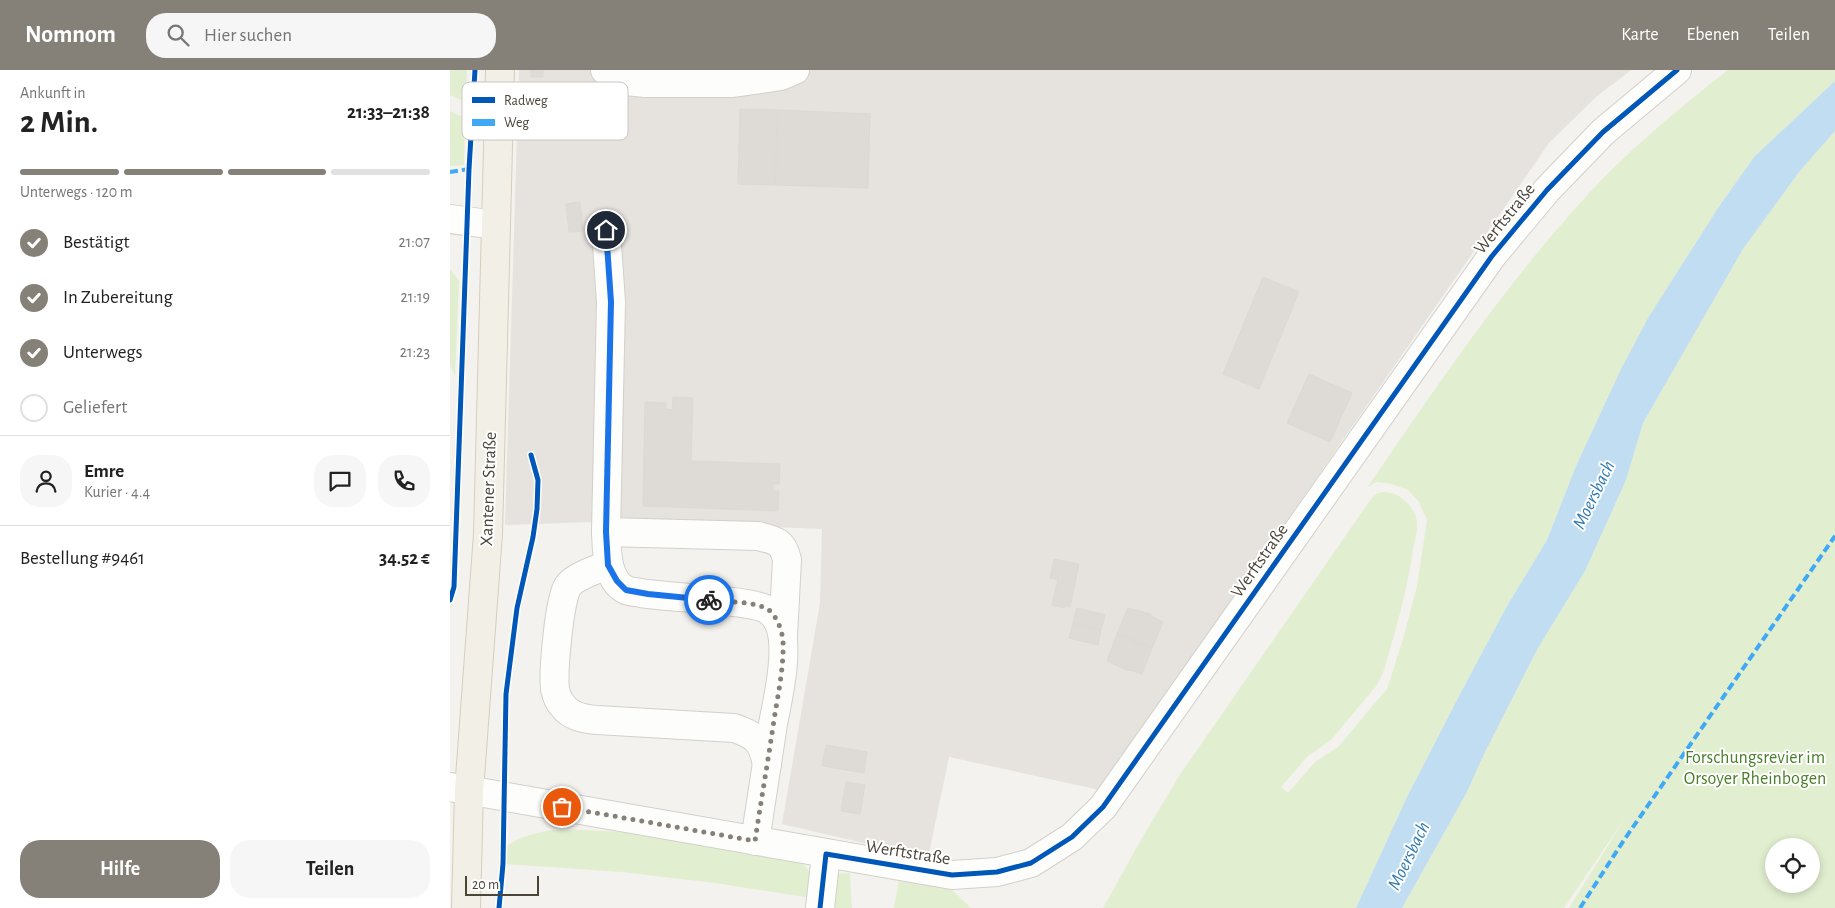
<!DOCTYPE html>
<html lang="de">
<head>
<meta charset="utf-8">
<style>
  body { margin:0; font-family:"Alegreya Sans",sans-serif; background:#f6f6f6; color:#222; height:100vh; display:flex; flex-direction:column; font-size:19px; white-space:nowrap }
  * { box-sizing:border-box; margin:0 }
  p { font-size:16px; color:#767676 }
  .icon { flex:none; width:28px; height:28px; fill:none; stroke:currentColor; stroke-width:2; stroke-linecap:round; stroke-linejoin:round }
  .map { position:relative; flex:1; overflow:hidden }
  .details { display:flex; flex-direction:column; background:#fff; width:450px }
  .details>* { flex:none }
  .controls { position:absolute; left:1315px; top:768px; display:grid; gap:10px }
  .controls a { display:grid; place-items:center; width:55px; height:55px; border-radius:50%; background:#fff; box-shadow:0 2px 8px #0003; font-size:25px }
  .scale { position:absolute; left:15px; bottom:12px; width:74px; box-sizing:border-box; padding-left:5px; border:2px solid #4b4439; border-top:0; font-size:14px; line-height:18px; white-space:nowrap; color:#4b4439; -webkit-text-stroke:4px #fff; paint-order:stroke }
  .pin { position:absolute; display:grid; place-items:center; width:42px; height:42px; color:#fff; margin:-21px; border:2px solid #fff; border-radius:50%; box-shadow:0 1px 5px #0007 }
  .courier { position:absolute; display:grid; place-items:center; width:50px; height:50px; margin:-25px; border:4px solid #1a73e8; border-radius:50%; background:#fff; color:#222; box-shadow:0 1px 6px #0007 }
  .summary em { font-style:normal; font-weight:600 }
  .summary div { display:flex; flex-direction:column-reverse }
  .summary { display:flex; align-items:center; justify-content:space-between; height:85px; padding:0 20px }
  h1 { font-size:32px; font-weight:600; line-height:38px }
  .bar { display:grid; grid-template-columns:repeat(4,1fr); gap:8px 5px; align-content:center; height:60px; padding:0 20px }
  .bar i { height:6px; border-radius:4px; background:#e0e0e0 }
  .bar .active { background:#868178 }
  .bar p { grid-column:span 4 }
  .line { display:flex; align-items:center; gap:12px; padding:0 20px; border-top:1px solid #e0e0e0 }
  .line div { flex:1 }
  .round { display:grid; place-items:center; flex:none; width:52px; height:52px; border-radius:20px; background:#f6f6f6 }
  ol { padding:0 20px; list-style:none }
  li { display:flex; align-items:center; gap:15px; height:55px }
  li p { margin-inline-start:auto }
  li .icon { padding:5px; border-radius:50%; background:#868178; color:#fff; stroke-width:4 }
  li:last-child { color:#767676 }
  li i { width:28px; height:28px; border:2px solid #e0e0e0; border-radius:50% }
  .action { display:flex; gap:10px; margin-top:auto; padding:10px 20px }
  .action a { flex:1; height:58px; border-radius:20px; background:#868178; color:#fff; font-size:20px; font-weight:600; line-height:58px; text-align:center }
  .action a+a { background:#f6f6f6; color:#222 }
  header { display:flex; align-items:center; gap:30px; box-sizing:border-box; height:70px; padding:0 25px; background:#868178; color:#fff }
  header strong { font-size:24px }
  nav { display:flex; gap:28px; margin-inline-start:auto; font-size:18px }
  .search { width:350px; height:45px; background:#f6f6f6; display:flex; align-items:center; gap:12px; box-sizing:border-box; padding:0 18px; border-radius:20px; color:#767676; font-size:19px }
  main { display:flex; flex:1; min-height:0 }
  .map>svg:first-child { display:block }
  .industrial { fill:#e6e2de }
  .green { fill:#e1eecf; fill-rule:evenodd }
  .water { fill:#c0ddf1 }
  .building { fill:#dedbd6; stroke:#dcd9d4 }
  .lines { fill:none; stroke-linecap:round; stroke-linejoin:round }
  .minor-casing { stroke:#d2d0cb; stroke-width:30 }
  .major-casing { stroke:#d6cebb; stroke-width:30 }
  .minor { stroke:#fdfdfc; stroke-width:28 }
  .major { stroke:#f2efe6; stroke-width:28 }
  .quiet { stroke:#3fa9f5; stroke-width:4; stroke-dasharray:8 4; stroke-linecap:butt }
  .cycleway-casing { stroke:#fff; stroke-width:8 }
  .cycleway { stroke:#0057b8; stroke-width:5 }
  .done { stroke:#868178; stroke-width:5; stroke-dasharray:0 9 }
  .route { stroke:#1a73e8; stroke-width:6 }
  .labels { text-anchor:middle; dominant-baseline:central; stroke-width:4; stroke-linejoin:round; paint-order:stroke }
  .street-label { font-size:18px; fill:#4b4439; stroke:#fff }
  .park-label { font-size:18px; fill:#4a7f2a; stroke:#fff }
  .water-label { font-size:19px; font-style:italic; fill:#2e7ab2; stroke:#fff }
  .key { fill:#fff; stroke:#c9c7c4; stroke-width:1 }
  .key-label { font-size:14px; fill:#4b4439 }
</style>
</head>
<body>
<header>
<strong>Nomnom</strong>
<div class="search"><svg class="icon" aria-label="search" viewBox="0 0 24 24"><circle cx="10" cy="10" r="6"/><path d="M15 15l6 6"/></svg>Hier suchen</div>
<nav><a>Karte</a><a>Ebenen</a><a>Teilen</a></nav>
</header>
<main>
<section class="details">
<div class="summary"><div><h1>2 Min.</h1><p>Ankunft in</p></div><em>21:33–21:38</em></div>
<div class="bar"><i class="active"></i><i class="active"></i><i class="active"></i><i></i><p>Unterwegs · 120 m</p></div>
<ol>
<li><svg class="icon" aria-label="check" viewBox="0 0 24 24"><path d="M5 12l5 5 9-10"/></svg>Bestätigt<p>21:07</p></li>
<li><svg class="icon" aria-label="check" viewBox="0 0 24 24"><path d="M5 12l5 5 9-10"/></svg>In Zubereitung<p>21:19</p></li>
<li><svg class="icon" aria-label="check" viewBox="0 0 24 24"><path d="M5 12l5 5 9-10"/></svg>Unterwegs<p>21:23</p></li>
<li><i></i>Geliefert</li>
</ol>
<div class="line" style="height:90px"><a class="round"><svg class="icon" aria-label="person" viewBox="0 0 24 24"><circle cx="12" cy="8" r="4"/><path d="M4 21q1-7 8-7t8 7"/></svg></a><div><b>Emre</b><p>Kurier · 4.4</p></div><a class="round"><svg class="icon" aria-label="chat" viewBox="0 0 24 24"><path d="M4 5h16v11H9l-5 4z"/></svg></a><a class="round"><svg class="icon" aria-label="phone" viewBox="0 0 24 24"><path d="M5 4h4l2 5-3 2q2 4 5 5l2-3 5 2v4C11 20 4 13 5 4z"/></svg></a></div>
<div class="line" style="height:65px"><div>Bestellung #9461</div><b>34.52 €</b></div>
<div class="action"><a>Hilfe</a><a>Teilen</a></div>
</section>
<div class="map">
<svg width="1385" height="838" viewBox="0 0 1385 838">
  <rect width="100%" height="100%" fill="#f4f2ee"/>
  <path class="industrial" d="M69,0H1181L1146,27L1099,73L650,720L499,687L478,788L332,754L370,533L372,459L171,451L55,455Z"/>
  <g class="green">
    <path d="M0,0H17L16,32L0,25Z"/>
    <path d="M1278,0H1385V11L1304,87L1268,138L1198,248L1171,299L1126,396L1097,470L1057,536L1008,628L957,727L906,838H653L692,768L729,706L921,429C926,422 932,421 941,423C953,426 967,440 967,453C968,462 964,471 963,480C957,522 945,563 933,603L927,615L881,670L858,686L831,717L838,723L865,692L888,677L937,619L953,569L967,516L977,450L969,432L958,420L942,414L926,412L917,418C982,323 1046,228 1122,142C1168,89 1223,43 1278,0Z"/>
    <path d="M0,41L15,48L14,95L0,96Z"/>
    <path d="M1385,61V838H1119L1177,745L1114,838H952L1017,722L1034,684L1088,578L1135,501L1176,410L1193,353L1293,179L1349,102ZM1324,776H1361V814H1324Z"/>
    <path d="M0,199L9,211L5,305L0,295Z"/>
    <path d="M103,760H134L191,763L342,788C365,800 361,804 361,828L265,813L172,802L56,794L57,776C71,766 86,763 103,760Z"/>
    <path d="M392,803H400L402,838H375L386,805Z"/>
    <path d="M449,811L501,819L521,838H444Z"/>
  </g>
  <path class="water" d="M1385,11V61L1349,102L1293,179L1193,353L1176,410L1135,501L1088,578L1034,684L1017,722L952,838H906L957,727L1008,628L1057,536L1097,470L1126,396L1171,299L1198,248L1268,138L1304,87Z"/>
  <g class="building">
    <rect x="81" y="0" width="12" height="7"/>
    <path d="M290,39L328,40L325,115L288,114Z"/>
    <path d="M328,40L420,44L418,118L325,115Z"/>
    <path d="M130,132L133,161L119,162L116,134Z"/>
    <path d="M813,207L849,222L809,319L773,304Z"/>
    <path d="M859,304L902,323L880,372L837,353Z"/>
    <path d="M223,327L243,328L241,391L330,394L329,414H323V421H329L328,441L193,436L195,332L216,333V339L222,340Z"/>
    <path d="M604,489L629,494L620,537L615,535L614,538L602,535L608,509L600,508Z"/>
    <path d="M627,538L655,545L651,560L623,553Z"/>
    <path d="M678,538L701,544V546L713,552L702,578L667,564Z"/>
    <path d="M623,553L651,560L648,575L619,568Z"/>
    <path d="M667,564L702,578L692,604L679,600V601L657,591Z"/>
    <path d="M376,675L417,682L414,703L372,696Z"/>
    <path d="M396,712L415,715L410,744L391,741Z"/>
  </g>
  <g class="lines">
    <defs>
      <g id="minor">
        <path d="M155,0L167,10L195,13H283L331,6L345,0"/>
        <path d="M0,149L46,155"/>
        <path d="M156,160L161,232L156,462C157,480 156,510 176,520C180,522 187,522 191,523C216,528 304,529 319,541C324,544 328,551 330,556C339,581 328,628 323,654C317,693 311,732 305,771"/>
        <path d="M156,462L308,466C325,470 333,471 337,490L333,566"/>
        <path d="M158,495C147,499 124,507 118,516C109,529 103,603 105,619C106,624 109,632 113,636C121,647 135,649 147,650L284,658C306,665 313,672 317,695"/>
        <path d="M0,717L502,805L547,802L581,793L622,767L653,737L1042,186L1097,120L1153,62L1227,0"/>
        <path d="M370,838L376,784"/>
      </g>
      <path id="major" d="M16,838L19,721L38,464L50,0"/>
    </defs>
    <use href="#minor" class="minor-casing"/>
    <use href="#major" class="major-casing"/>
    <use href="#minor" class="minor"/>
    <use href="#major" class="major"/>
    <g class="quiet">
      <path d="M0,102L19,99"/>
      <path d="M1130,838L1174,770L1385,466"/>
    </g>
    <defs>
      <g id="cycleway">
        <path d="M0,530L4,517L19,99L25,0"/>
        <path d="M49,838L53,794L56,624L67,538L83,467L87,439L88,410L81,385"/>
        <path d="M370,838L376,784L502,805L547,802L581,793L622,767L653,737L1042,186L1097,120L1153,62L1227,0"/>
      </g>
    </defs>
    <use href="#cycleway" class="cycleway-casing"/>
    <use href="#cycleway" class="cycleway"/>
  </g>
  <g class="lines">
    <path class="done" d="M112,737L305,771C311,731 318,691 324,650C328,624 334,597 333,571C332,560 327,547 319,540C306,531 275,532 259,530"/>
    <path class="route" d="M156,160L161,232L156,462L158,495L167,511L176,520L198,524L259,530"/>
  </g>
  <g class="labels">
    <g class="street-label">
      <text transform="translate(1055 149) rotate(-51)">Werftstraße</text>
      <text transform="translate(39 419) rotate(-88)">Xantener Straße</text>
      <text transform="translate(810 491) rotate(-55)">Werftstraße</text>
      <text transform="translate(458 783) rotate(9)">Werftstraße</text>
    </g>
    <g class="park-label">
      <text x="1305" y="688">Forschungsrevier im<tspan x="1305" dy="21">Orsoyer Rheinbogen</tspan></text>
    </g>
    <g class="water-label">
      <text transform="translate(1144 425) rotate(-64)">Moersbach</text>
      <text transform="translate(959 786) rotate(-64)">Moersbach</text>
    </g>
  </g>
  <rect x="12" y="12" width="166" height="58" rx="8" class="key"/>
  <rect x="22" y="27" width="23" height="6" fill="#0057b8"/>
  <rect x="22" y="49" width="23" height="7" fill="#3fa9f5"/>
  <g class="key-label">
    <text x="54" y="35">Radweg</text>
    <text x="54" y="57">Weg</text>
  </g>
</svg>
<div class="controls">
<a><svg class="icon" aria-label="locate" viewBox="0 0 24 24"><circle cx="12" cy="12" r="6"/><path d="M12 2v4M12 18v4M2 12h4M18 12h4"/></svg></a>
</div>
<div class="scale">20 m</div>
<div class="pin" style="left:112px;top:737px;background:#ea580c"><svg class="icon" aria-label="bag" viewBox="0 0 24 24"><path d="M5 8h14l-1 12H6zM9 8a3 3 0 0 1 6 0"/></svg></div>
<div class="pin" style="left:156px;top:160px;background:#1f2937"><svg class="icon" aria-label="home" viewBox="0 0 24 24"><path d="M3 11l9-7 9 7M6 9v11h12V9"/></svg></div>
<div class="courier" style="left:259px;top:530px"><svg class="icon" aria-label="bike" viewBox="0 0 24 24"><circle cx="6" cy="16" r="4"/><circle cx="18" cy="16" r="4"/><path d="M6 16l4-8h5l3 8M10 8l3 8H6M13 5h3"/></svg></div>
</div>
</main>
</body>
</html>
